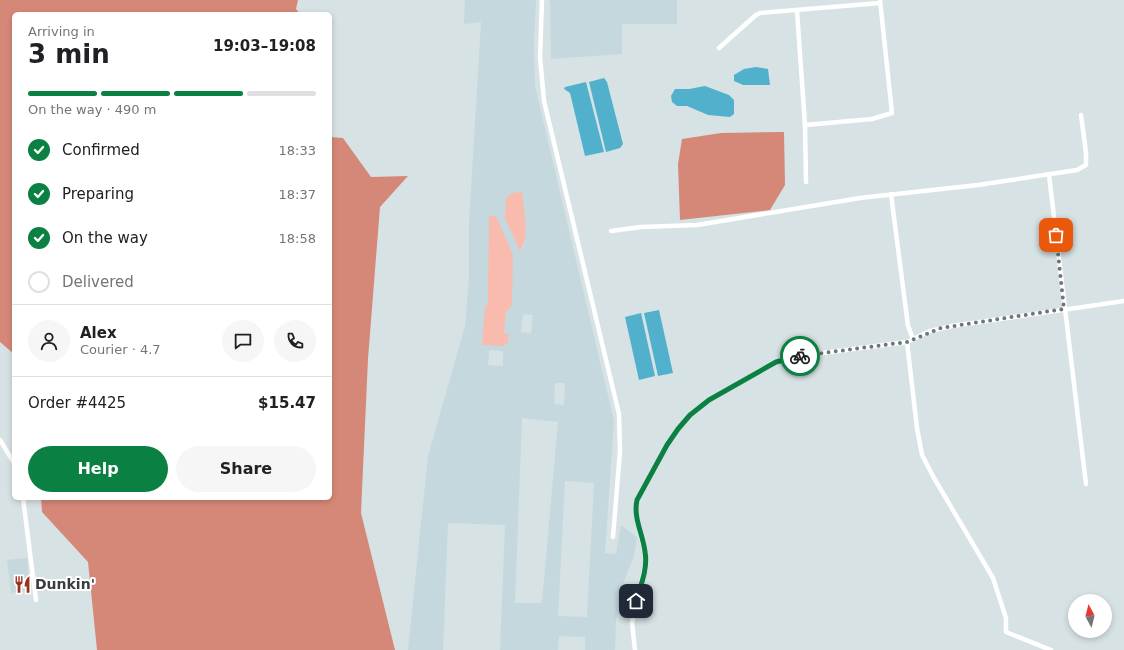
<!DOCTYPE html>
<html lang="en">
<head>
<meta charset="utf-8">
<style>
  body { margin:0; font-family:"DejaVu Sans",sans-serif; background:#f6f6f6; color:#202124; height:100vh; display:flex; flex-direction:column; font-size:15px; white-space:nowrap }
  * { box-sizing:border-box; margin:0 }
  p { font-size:13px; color:#757577 }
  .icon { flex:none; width:22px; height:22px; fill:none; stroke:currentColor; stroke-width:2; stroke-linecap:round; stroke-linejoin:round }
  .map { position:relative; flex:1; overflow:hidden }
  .details { position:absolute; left:12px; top:12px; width:320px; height:488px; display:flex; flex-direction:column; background:#fff; border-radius:6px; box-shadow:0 2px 6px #0003 }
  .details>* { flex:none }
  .needle { width:26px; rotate:353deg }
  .controls { position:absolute; left:1068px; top:594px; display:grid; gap:8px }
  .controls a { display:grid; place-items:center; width:44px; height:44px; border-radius:50%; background:#fff; box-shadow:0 2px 6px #0003; font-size:20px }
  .pin { position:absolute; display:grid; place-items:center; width:34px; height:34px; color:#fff; margin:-17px; border-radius:8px; box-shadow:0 2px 6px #0006 }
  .courier { position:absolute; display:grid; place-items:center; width:40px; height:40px; margin:-20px; border:3px solid #0b8043; border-radius:50%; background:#fff; color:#222; box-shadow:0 1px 5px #0007 }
  .summary em { font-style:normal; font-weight:700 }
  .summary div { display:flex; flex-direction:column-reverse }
  .summary { display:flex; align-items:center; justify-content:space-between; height:68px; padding:0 16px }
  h1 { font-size:26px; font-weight:700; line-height:30px }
  .bar { display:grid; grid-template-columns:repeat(4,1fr); gap:6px 4px; align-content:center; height:48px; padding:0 16px }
  .bar i { height:5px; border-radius:3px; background:#e0e0e0 }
  .bar .selected { background:#0b8043 }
  .bar p { grid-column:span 4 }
  .line { display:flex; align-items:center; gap:10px; padding:0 16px; border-top:1px solid #e0e0e0 }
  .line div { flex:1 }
  .round { display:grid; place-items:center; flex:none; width:42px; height:42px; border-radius:21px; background:#f6f6f6 }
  ol { padding:0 16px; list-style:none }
  li { display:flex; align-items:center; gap:12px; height:44px }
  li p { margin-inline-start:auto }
  li .icon { padding:4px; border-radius:50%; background:#0b8043; color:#fff; stroke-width:4 }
  li:last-child { color:#757577 }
  li i { width:22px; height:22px; border:2px solid #e0e0e0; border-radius:50% }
  .button { display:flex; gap:8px; margin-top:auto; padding:8px 16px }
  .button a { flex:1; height:46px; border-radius:24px; background:#0b8043; color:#fff; font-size:16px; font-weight:700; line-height:46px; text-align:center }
  .button a+a { background:#f6f6f6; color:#202124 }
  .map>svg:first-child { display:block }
  .built { fill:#c5d8de; fill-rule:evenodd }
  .green { fill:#f9bbae }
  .forest { fill:#d68878 }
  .water { fill:#51b1cd }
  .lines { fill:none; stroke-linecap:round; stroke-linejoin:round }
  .minor { stroke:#fff; stroke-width:4.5 }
  .done { stroke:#707778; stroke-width:4; stroke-dasharray:0 7.2 }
  .route { stroke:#0b8043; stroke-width:5 }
  .labels { text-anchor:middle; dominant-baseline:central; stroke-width:4; stroke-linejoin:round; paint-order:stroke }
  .poi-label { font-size:14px; font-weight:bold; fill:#393d3e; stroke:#fff; text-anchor:start }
</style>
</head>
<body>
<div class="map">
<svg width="1124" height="650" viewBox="0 0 1124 650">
  <rect width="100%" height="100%" fill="#d7e2e5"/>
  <g class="built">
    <path d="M465,0H536L534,41L535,86L614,421L605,553L616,554L621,525L637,537L634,556L622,586L616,620L615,650H585V637L559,636L558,650H500L505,525L448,523L443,650H408L428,456L465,326L469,279V223L481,22L464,24ZM525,211L524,245L520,251L504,213ZM488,303L506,312L504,334H509L508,342L485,308ZM523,314L533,315L531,333L521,332ZM489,350L503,351V366L488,365ZM555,383H565L564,405L554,404ZM522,418L558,422L542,603H515ZM565,481L594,483L587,617L558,616Z"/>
    <path d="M550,0H677V24H622V54L551,59Z"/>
    <path d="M27,558L30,590L11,593L7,560Z"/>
  </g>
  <g class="green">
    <path d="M522,192C524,209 530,236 520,251L505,218L506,198L512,193Z"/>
    <path d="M489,216H496L513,255L512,305L506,312L504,333L509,334L508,342L504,346L482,345L485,308L488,303Z"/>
  </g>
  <g class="forest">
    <path d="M0,0H298L296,9L300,14H14V354L0,342Z"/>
    <path d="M784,132L785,185L770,210L680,220L678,164L682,139L721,133Z"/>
    <path d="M330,137L343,138L371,177L408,176L380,207L368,359L361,513L395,650H97L88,562L42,512L41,498H330Z"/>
  </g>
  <g class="water">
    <path d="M756,67L768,69L770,85H743L734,81V75L744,69Z"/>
    <path d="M604,78L607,82L623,144L620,148L606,152L589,82Z"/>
    <path d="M586,82L604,152L585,156L570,93L564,89L565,87Z"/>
    <path d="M705,86L729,95L734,100V114L730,117L708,115L687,106H677L672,102L671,96L675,89H689Z"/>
    <path d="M659,310L673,373L658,376L644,313Z"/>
    <path d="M641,313L655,376L639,380L625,317Z"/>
  </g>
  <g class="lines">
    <g class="minor">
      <path d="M542,0L540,57L544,101L619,414L620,451L613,537"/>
      <path d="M797,11L805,125L806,182"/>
      <path d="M719,48L756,15L760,13L880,3"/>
      <path d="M805,125L872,119L892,113L880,0"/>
      <path d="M1049,175L1086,484"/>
      <path d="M891,194L908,326L913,339"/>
      <path d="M611,231L641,227L697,225L860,198L978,185L1077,170L1086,165V153L1081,115"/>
      <path d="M907,342L917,428L922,455L934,478L993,578L1006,618V632L1051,650"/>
      <path d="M0,440L14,463"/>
      <path d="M23,498L36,600"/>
      <path d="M635,650L632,623L646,562C645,541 633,521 637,500L667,445L678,429L690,415L709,400L776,362L792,357L907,342L930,331L952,326L1124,301"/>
    </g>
  </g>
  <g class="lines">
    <path class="done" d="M800,356L907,342L941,328L1064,309L1056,235"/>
    <path class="route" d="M636,601C641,585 648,568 645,552C643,534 633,518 637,500L667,445L678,429L690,415L709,400L776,362L800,356"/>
  </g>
  <defs>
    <symbol id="restaurant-bare" viewBox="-9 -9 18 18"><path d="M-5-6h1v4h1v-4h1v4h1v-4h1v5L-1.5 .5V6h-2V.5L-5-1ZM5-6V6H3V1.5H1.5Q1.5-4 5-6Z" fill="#9b321f" stroke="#fff" stroke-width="2.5" paint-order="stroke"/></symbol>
  </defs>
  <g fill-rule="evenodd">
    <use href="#restaurant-bare" x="10" y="572" width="25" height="25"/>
  </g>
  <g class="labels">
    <g class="poi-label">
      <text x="35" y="584">Dunkin'</text>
    </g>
  </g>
</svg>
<div class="controls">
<a><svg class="needle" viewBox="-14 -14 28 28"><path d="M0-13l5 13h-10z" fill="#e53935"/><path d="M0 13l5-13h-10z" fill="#757577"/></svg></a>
</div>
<div class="pin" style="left:1056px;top:235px;background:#ea580c"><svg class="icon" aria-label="bag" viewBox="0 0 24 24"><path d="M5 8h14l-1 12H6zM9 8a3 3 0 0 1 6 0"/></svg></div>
<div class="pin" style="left:636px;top:601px;background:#1f2937"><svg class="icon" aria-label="home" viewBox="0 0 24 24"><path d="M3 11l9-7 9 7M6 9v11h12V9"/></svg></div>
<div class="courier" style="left:800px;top:356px"><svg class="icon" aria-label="bike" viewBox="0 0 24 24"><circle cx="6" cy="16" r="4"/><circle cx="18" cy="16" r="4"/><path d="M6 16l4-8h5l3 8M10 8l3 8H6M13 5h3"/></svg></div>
<section class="details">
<div class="summary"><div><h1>3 min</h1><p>Arriving in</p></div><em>19:03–19:08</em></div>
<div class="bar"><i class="selected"></i><i class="selected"></i><i class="selected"></i><i></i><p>On the way · 490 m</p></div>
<ol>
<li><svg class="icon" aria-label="check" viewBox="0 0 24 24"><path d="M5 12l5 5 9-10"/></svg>Confirmed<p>18:33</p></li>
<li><svg class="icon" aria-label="check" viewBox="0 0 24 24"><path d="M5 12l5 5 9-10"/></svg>Preparing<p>18:37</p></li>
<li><svg class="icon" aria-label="check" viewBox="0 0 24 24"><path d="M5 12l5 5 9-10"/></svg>On the way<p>18:58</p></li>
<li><i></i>Delivered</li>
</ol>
<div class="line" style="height:72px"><a class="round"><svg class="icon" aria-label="person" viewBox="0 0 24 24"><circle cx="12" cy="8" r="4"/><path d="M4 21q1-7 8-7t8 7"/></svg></a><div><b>Alex</b><p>Courier · 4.7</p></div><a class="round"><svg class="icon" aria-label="chat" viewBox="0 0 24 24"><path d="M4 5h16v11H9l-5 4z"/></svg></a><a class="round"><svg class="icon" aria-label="phone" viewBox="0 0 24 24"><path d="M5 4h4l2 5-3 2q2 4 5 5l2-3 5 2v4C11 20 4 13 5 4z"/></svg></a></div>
<div class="line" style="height:52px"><div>Order #4425</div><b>$15.47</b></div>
<div class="button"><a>Help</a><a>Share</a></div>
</section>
</div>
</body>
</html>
